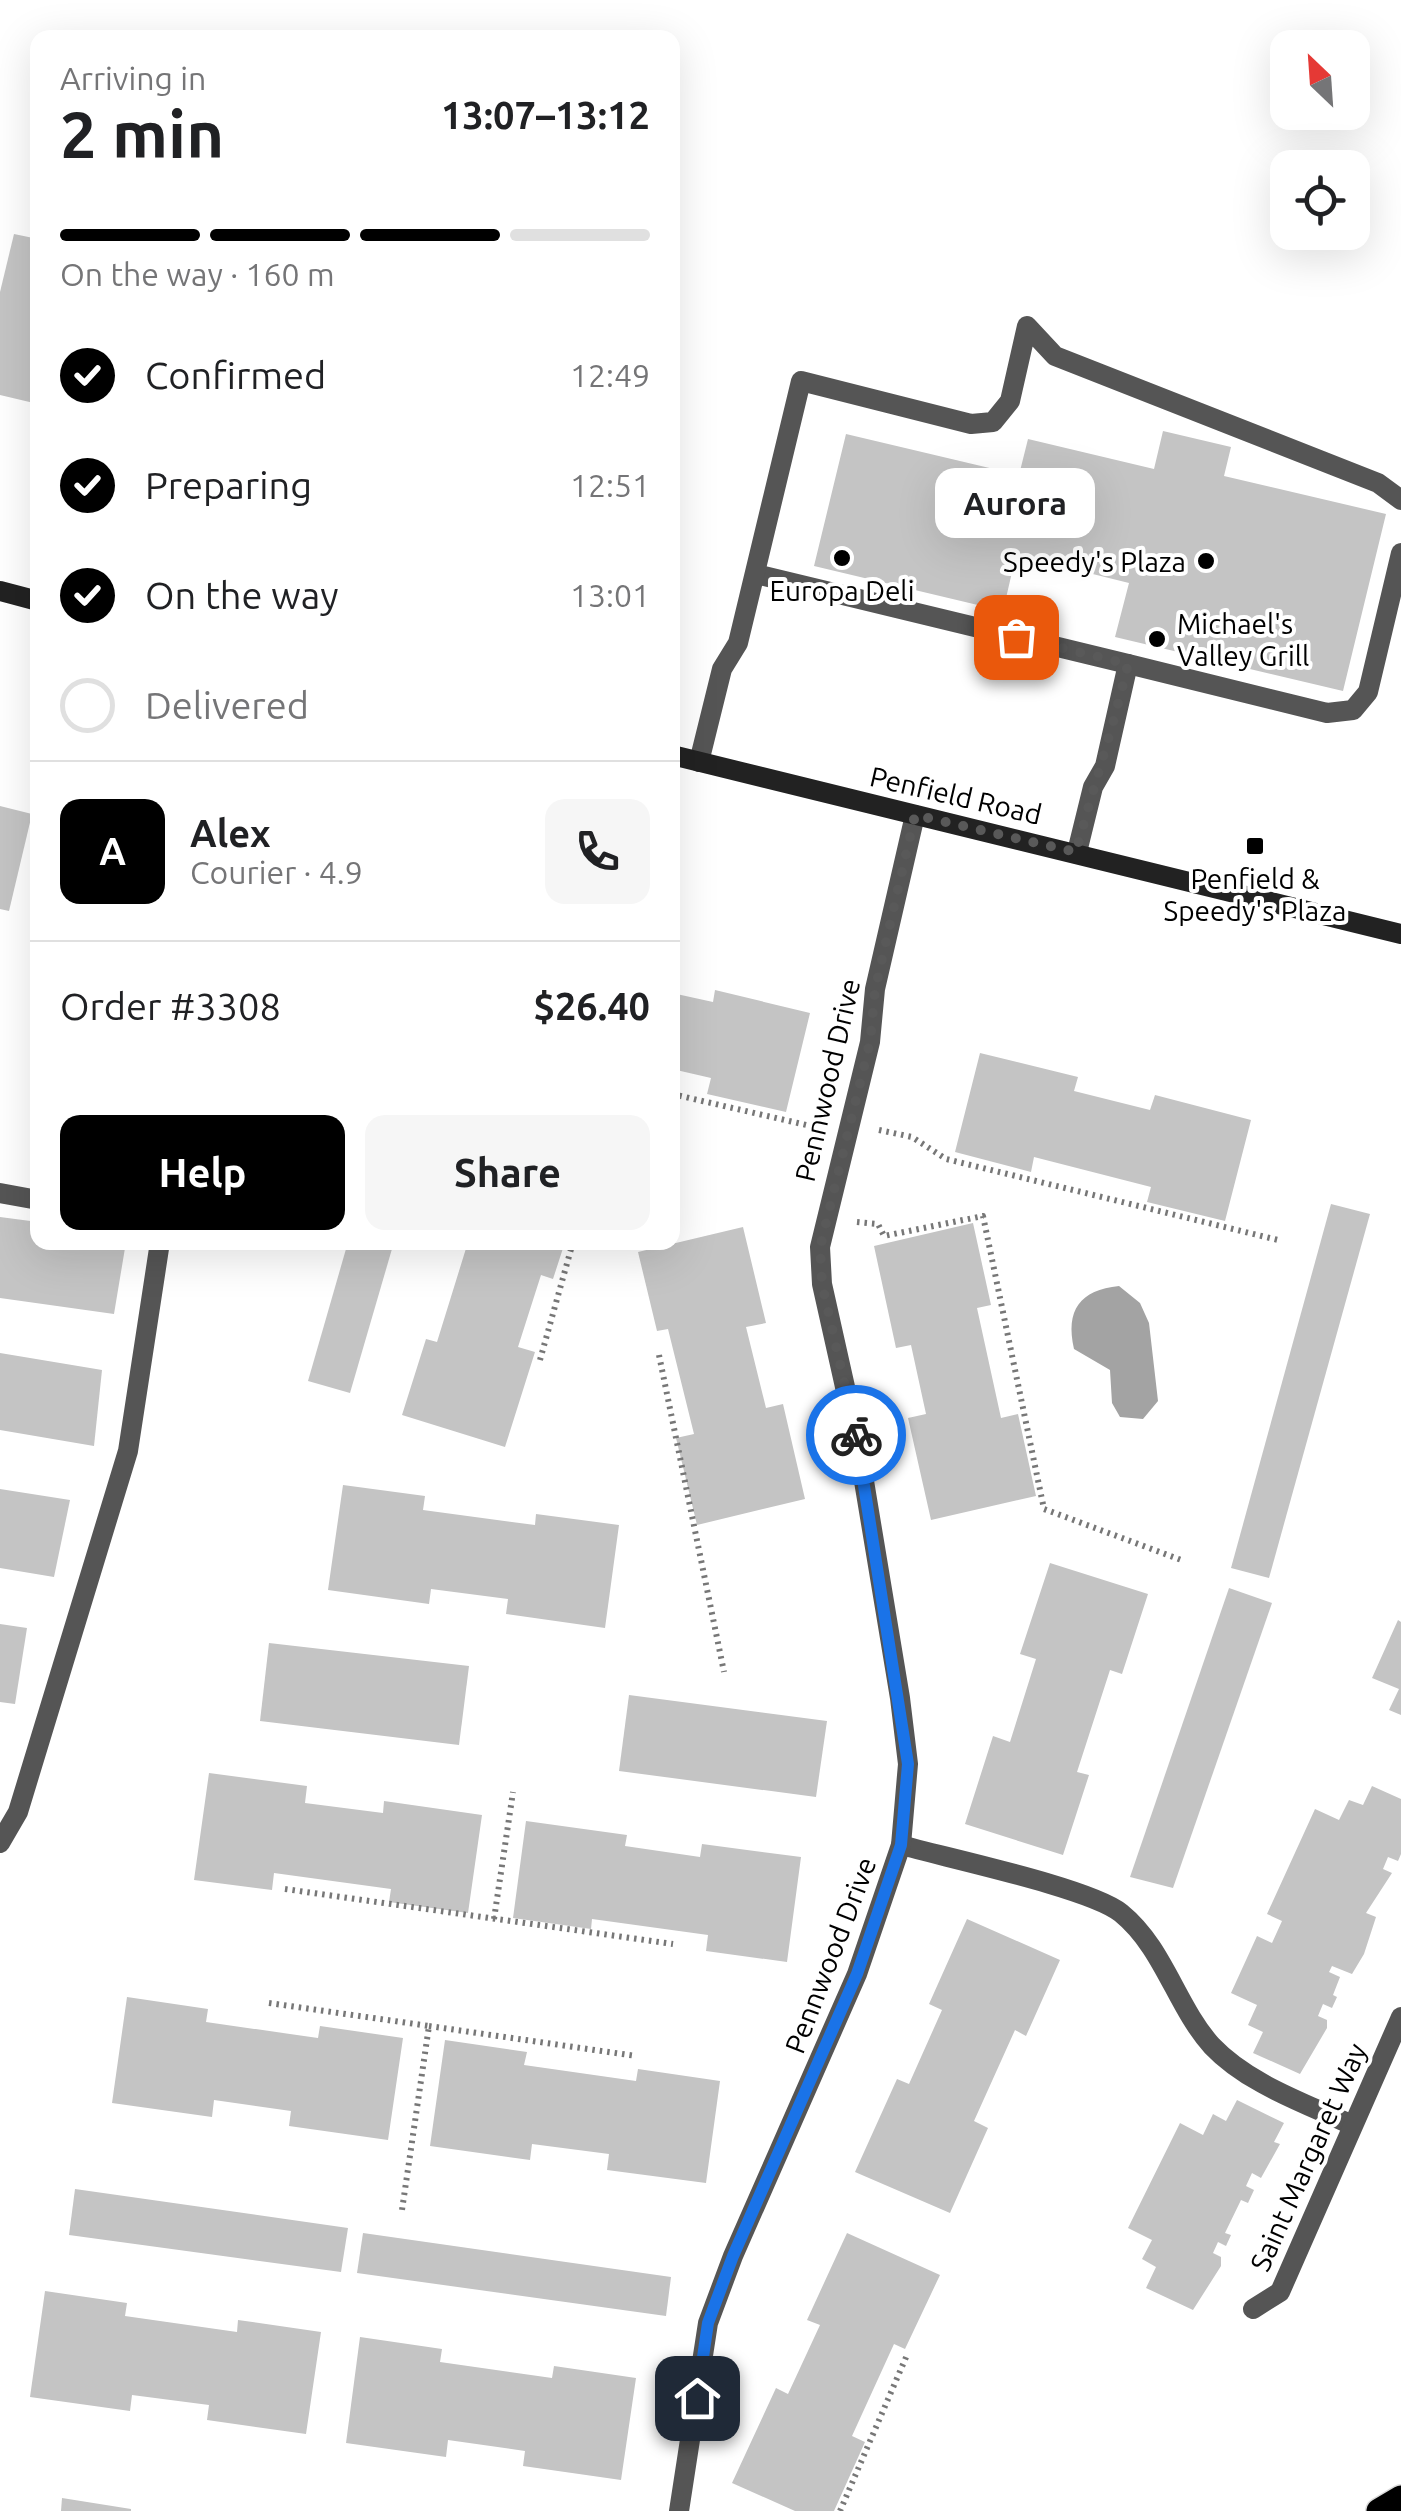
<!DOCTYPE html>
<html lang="en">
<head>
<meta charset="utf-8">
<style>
  body { margin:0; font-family:Ubuntu,sans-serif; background:#f6f6f6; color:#202124; height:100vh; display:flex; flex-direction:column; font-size:38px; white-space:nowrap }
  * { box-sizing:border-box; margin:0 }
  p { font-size:32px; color:#757577 }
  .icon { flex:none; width:55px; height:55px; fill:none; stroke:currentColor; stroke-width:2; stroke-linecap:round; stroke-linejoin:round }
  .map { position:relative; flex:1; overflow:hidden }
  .drawer { position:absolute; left:30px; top:30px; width:650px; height:1220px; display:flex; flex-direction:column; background:#fff; border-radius:20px; box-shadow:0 10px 40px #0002 }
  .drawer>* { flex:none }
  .needle { width:65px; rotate:335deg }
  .buttons { position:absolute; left:1270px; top:30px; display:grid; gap:20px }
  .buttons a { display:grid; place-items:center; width:100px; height:100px; border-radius:20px; background:#fff; box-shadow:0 10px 40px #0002; font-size:50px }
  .pin { position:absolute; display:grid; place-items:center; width:85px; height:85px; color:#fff; margin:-42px; border-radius:20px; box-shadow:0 5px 15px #0006 }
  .courier { position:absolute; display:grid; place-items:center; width:100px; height:100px; margin:-50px; border:8px solid #1a73e8; border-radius:50%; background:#fff; color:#222; box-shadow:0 2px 12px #0007 }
  .bubble { position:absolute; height:70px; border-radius:20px; background:#fff; box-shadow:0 10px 40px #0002; font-size:32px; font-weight:700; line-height:70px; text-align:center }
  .summary em { font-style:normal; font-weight:700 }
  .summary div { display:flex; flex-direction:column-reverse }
  .summary { display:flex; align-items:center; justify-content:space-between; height:170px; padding:0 30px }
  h1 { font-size:65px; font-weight:700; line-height:75px }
  .bar { display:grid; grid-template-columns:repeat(4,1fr); gap:15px 10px; align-content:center; height:120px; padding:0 30px }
  .bar i { height:12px; border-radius:8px; background:#e0e0e0 }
  .bar .selected { background:#000 }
  .bar p { grid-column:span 4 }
  .line { display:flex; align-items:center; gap:25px; padding:0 30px; border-top:2px solid #e0e0e0 }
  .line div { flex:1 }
  .round { display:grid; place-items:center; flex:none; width:105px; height:105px; border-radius:20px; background:#f6f6f6 }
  ol { padding:0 30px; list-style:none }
  li { display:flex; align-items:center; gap:30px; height:110px }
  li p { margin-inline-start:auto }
  li .icon { padding:10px; border-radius:50%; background:#000; color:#fff; stroke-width:4 }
  li:last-child { color:#757577 }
  li i { width:55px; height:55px; border:5px solid #e0e0e0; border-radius:50% }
  .action { display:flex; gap:20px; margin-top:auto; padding:20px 30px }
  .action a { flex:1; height:115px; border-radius:20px; background:#000; color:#fff; font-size:40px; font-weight:700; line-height:115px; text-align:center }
  .action a+a { background:#f6f6f6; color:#202124 }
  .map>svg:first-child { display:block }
  .water { fill:#a3a3a3 }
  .building { fill:#c4c4c4 }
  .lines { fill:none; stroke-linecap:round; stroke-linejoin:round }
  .primary-casing { stroke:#dbdbdb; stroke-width:28 }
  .path { stroke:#777; stroke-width:6; stroke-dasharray:2.5 5; stroke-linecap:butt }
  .lane { stroke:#555; stroke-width:20 }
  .street { stroke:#555; stroke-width:20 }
  .secondary { stroke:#222; stroke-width:20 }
  .primary { stroke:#000; stroke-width:25 }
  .done { stroke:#595959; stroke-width:10; stroke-dasharray:0 18 }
  .route { stroke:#1a73e8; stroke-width:12 }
  .poi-dot { fill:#000; stroke:#fff; stroke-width:4 }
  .labels { text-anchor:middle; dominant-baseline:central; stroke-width:8; stroke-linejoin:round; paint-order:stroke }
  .poi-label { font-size:28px; fill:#000; stroke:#fff }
  .street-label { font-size:28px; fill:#000; stroke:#fff }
</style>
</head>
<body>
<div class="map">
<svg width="1401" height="2511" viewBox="0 0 1401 2511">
  <rect width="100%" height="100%" fill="#fff"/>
  <path class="water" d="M1119,1286L1140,1303L1149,1323L1158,1401L1143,1419L1120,1417L1112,1403L1110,1370L1074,1349C1065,1310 1080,1290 1119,1286Z"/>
  <g class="building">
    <path d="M14,234L38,239V404L0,395V292Z"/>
    <path d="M1163,431L1231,447L1224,476L1386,514L1343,691L1115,637L1129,583L1016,555L1003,611L814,566L846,434L1019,475L1028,439L1154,469Z"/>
    <path d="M0,806L32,814L9,911L0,909Z"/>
    <path d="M715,990L810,1013L786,1112L707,1094L711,1078L672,1069V993L713,1002Z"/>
    <path d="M980,1053L1078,1077L1074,1091L1150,1110L1155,1095L1251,1120L1225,1221L1147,1202L1151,1187L1034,1157L1031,1172L955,1152Z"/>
    <path d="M1331,1204L1370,1214L1269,1578L1231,1568Z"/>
    <path d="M0,1217L38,1222V1242H126L114,1314L0,1298Z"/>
    <path d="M973,1223L991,1305L977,1308L1001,1418L1018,1414L1036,1496L931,1520L908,1418L926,1414L911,1345L896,1348L874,1246Z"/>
    <path d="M743,1227L766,1323L746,1327L766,1408L783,1404L805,1499L697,1525L676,1438L694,1434L668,1329L657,1331L638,1252Z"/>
    <path d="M348,1242H394L350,1393L308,1381Z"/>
    <path d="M468,1242H565L553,1279L541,1275L518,1347L535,1352L505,1447L402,1415L426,1339L437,1342Z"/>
    <path d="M0,1353L102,1370L94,1446L0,1430Z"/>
    <path d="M343,1485L425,1496L423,1510L535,1525L536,1514L619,1525L605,1628L506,1614L508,1599L431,1589L429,1604L328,1590Z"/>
    <path d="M0,1489L70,1500L54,1577L0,1568Z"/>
    <path d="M1050,1563L1148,1594L1122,1674L1110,1670L1077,1772L1089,1775L1063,1855L965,1824L993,1736L1010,1742L1036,1659L1020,1654Z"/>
    <path d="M1229,1588L1272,1603L1173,1888L1130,1877Z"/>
    <path d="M1398,1620L1401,1622V1715L1389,1710L1399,1689L1372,1678Z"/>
    <path d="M0,1624L27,1628L15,1704L0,1702Z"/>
    <path d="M269,1643L469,1666L459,1745L260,1721Z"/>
    <path d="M629,1695L827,1721L816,1797L619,1771Z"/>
    <path d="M209,1773L307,1786L305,1803L383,1813L384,1801L482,1815L468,1913L389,1902L391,1889L274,1873L272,1890L194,1880Z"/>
    <path d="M1372,1786L1401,1799V1854L1398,1861L1388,1857L1383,1869L1392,1873L1366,1913L1376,1917L1364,1954L1352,1974L1332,1966L1329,1972L1340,1977L1333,1995L1337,1997L1332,2008L1323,2004L1318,2016L1327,2020V2028L1300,2074L1253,2053L1263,2032L1248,2025L1257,2005L1231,1993L1257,1936L1272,1943L1282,1921L1267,1914L1315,1809L1339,1820L1349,1800L1363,1805Z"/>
    <path d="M526,1821L627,1835L625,1846L700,1857L702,1844L801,1857L787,1962L706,1951L708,1935L592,1919L591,1929L513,1918Z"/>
    <path d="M967,1919L1060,1960L1026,2036L1015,2030L974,2121L988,2128L950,2213L855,2172L897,2079L909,2084L942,2010L929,2004Z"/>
    <path d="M127,1997L208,2009L206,2022L318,2038L320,2026L403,2038L388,2140L289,2126L291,2111L214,2100L212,2117L112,2103Z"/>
    <path d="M445,2040L527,2052L524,2065L636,2081L638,2069L720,2081L706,2183L607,2170L609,2154L532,2144L530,2160L430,2146Z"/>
    <path d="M1237,2100L1284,2123L1274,2142L1280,2144L1261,2178L1252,2173L1246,2186L1254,2190L1248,2203L1241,2200L1225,2233L1231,2235L1226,2246L1218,2242L1213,2253L1221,2257V2266L1193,2310L1146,2288L1156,2267L1142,2259L1152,2240L1128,2228L1180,2123L1203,2135L1213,2114L1226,2121Z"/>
    <path d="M75,2189L348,2228L341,2272L69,2235Z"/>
    <path d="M363,2233L671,2277L666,2316L357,2273Z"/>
    <path d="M847,2233L940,2275L905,2349L894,2344L852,2436L865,2442L834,2511H795L732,2483L776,2388L788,2394L820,2325L807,2320Z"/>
    <path d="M45,2291L127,2303L125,2316L237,2332L238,2320L321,2332L306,2434L207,2420L209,2405L132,2395L130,2411L30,2397Z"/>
    <path d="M360,2337L442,2349L440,2362L552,2378L554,2366L636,2378L621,2480L523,2466L525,2451L448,2440L446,2457L346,2443Z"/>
    <path d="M62,2498L131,2509V2511H61Z"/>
  </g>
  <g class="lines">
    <defs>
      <path id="primary" d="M1379,2511L1401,2498"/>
    </defs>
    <use href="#primary" class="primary-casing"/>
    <g class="path">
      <path d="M672,1094L815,1127"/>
      <path d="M879,1130L912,1137L946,1159L1278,1240"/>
      <path d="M857,1222L878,1224L884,1236L983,1216L1044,1509L1184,1561"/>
      <path d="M659,1355L724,1672"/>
      <path d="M540,1360L573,1242"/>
      <path d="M285,1889L673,1944"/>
      <path d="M494,1919L513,1792"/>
      <path d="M269,2003L429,2026L402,2210"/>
      <path d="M429,2026L636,2056"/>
      <path d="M840,2511L907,2355"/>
    </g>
    <g class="lane">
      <path d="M756,574L1128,664"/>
      <path d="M699,762L722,669L738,643L801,381L971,424L993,422L1010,401L1027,326L1055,356L1378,483L1401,500"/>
      <path d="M1077,852L1093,787L1105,766L1128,664L1327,713L1353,710L1368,692L1401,553"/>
      <path d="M0,1193L38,1200"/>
      <path d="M0,1843L18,1812L128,1451L160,1242"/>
      <path d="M901,1845C947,1858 1090,1888 1121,1913C1164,1948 1176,2006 1212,2046C1248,2084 1305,2103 1352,2125"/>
    </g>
    <g class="street">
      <path d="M1253,2309L1280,2292L1401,2017"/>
      <path d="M679,2511L708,2323L733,2256L857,1974L901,1845L908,1764L900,1698L858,1445L822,1284L820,1247L870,1042L875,989L915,815"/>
    </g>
    <g class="secondary">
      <path d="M0,591L38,601"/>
      <path d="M672,755L1401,934"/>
    </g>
    <use href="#primary" class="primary"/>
  </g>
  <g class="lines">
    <path class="done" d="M856,1435L822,1284L820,1248L870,1042L875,990L915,815L1076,852C1093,788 1113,728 1128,664L1016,637"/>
    <path class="route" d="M697,2398L708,2323L733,2256L857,1974L901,1845L908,1764L856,1435"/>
  </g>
  <g class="poi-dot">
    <circle cx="842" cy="558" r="10"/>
    <circle cx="1206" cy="561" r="10"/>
    <circle cx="1157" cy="639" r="10"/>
    <rect x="1245" y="836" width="20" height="20" rx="5"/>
  </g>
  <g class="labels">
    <g class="poi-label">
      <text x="1186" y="561" text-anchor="end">Speedy's Plaza</text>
      <text x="842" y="590">Europa Deli</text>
      <text x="1177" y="623" text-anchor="start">Michael's<tspan x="1177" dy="32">Valley Grill</tspan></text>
      <text x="1255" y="878">Penfield &amp;<tspan x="1255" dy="32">Speedy's Plaza</tspan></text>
    </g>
    <g class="street-label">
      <text transform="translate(956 795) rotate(13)">Penfield Road</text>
      <text transform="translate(827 1080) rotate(-77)">Pennwood Drive</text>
      <text transform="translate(830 1955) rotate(-69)">Pennwood Drive</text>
      <text transform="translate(1308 2157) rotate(-66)">Saint Margaret Way</text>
    </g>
  </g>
</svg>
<div class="buttons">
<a><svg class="needle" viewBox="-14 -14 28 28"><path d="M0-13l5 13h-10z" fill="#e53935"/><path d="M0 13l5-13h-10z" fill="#757577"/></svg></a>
<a><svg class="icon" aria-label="locate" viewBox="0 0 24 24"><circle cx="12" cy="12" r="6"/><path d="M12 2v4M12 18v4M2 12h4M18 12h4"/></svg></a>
</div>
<div class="pin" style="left:1016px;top:637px;background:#ea580c"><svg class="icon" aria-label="bag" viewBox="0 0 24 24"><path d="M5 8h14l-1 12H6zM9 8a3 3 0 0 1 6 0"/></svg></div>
<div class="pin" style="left:697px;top:2398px;background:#1f2937"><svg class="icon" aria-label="home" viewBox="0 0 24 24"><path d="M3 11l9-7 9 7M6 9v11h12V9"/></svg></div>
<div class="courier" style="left:856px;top:1435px"><svg class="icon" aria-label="bike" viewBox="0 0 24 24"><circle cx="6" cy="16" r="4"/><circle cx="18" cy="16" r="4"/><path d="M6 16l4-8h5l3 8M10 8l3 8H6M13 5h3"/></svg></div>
<div class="bubble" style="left:935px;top:468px;width:160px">Aurora</div>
<section class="drawer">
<div class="summary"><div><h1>2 min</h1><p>Arriving in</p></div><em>13:07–13:12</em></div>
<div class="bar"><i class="selected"></i><i class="selected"></i><i class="selected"></i><i></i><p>On the way · 160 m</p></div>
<ol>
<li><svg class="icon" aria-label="check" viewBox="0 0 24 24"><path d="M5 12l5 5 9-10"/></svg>Confirmed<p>12:49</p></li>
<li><svg class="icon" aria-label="check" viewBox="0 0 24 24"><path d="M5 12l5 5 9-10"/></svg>Preparing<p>12:51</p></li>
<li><svg class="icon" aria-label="check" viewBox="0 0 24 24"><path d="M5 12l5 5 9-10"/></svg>On the way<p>13:01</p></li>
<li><i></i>Delivered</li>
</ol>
<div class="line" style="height:180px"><b class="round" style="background:#000;color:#fff">A</b><div><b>Alex</b><p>Courier · 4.9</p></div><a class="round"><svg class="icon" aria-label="phone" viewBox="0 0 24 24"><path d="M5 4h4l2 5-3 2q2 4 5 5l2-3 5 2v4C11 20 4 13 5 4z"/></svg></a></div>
<div class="line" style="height:130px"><div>Order #3308</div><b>$26.40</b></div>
<div class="action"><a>Help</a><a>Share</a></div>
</section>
</div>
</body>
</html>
